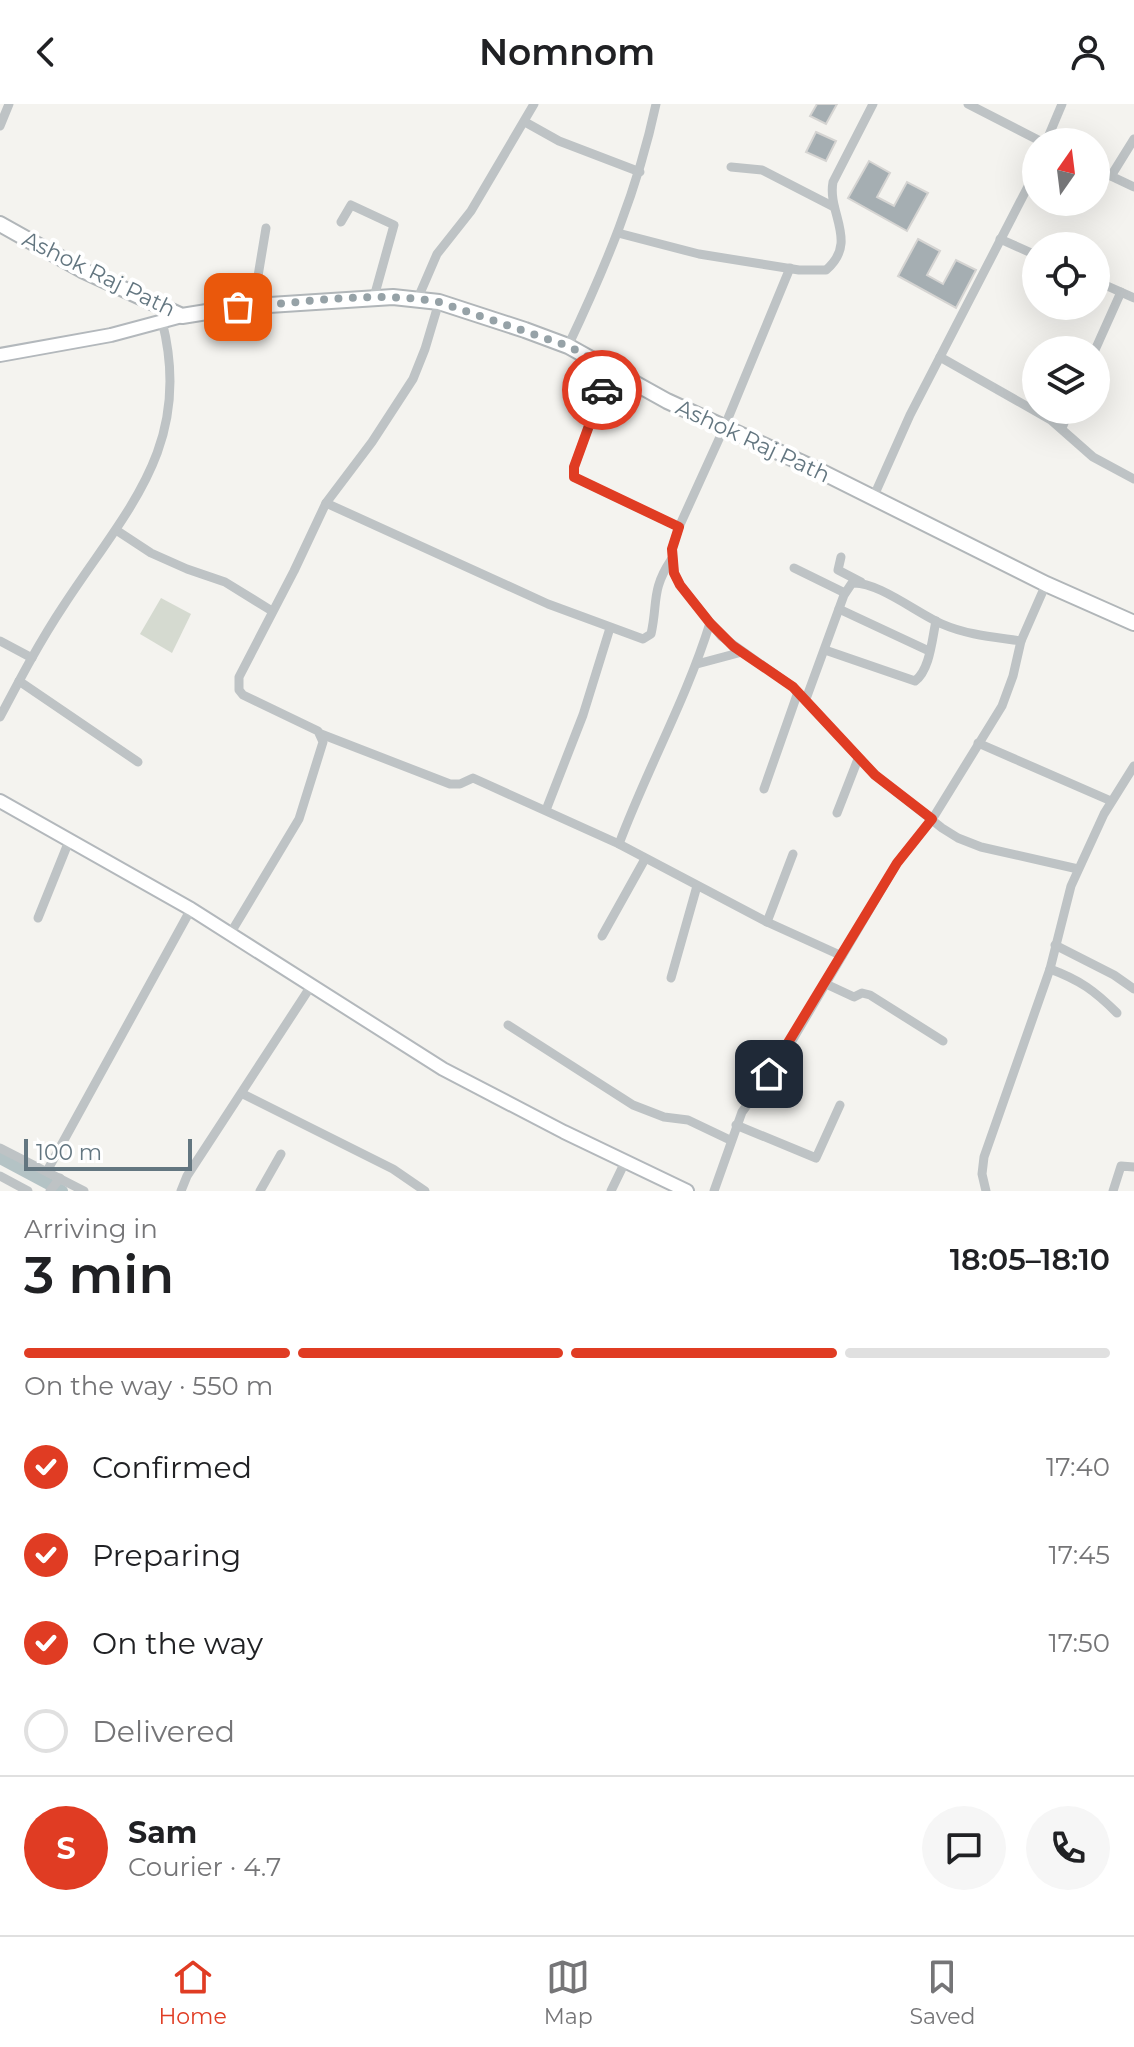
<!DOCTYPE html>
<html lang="en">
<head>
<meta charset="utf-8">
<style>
  body { margin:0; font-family:Montserrat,sans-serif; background:#f6f6f6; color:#202124; height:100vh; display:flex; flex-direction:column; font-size:30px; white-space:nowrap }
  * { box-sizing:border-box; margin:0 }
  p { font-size:26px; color:#757577 }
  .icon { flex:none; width:44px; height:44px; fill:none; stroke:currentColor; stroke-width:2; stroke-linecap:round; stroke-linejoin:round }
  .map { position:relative; height:1087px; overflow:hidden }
  .side { display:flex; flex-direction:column; background:#fff; flex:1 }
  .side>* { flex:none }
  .needle { width:52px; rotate:14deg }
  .buttons { position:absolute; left:1022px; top:24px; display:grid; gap:16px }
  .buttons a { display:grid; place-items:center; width:88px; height:88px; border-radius:50%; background:#fff; box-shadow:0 8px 32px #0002; font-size:40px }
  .scale { position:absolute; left:24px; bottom:20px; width:168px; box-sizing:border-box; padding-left:8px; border:4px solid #637680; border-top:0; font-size:22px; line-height:28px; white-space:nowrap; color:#637680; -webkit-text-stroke:6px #fff; paint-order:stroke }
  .pin { position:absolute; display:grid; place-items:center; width:68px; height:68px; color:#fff; margin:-34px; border-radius:16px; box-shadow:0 4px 12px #0006 }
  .courier { position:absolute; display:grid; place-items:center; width:80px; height:80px; margin:-40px; border:6px solid #e03c23; border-radius:50%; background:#fff; color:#222; box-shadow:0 2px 10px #0007 }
  .head em { font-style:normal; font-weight:600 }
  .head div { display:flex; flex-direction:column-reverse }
  .head { display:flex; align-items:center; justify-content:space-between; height:136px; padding:0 24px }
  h1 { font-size:52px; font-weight:600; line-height:60px }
  .bar { display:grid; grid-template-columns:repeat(4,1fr); gap:12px 8px; align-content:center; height:96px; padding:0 24px }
  .bar i { height:10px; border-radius:6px; background:#e0e0e0 }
  .bar .active { background:#e03c23 }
  .bar p { grid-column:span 4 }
  .line { display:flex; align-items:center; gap:20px; padding:0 24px; border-top:2px solid #e0e0e0 }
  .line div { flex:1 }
  .round { display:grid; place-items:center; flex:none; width:84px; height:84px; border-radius:42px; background:#f6f6f6 }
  ol { padding:0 24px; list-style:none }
  li { display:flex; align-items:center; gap:24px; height:88px }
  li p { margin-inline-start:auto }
  li .icon { padding:8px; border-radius:50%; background:#e03c23; color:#fff; stroke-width:4 }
  li:last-child { color:#757577 }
  li i { width:44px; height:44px; border:4px solid #e0e0e0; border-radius:50% }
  header { display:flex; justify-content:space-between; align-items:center; height:104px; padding:0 24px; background:#fff; font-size:36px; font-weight:600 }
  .tabs { display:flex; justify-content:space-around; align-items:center; height:112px; border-top:2px solid #e0e0e0; background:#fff; font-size:22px; color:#757577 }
  .tabs a { display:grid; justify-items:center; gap:4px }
  .tabs .active { color:#e03c23 }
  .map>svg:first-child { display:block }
  .green { fill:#d5dad0 }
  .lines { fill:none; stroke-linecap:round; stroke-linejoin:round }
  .canal { stroke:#b4c3c5; stroke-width:12 }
  .building { fill:#a5aeb2; stroke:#d5d4d2; stroke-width:2 }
  .secondary-casing { stroke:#b3b8bc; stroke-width:16 }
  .primary-casing { stroke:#b1b6b9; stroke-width:18 }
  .street { stroke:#bec3c5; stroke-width:9 }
  .secondary { stroke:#fff; stroke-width:12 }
  .primary { stroke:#fff; stroke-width:14 }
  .done { stroke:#96a2a7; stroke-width:8; stroke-dasharray:0 14.4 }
  .route { stroke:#e03c23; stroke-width:10 }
  .labels { text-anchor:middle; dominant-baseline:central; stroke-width:8; stroke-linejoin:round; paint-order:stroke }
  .street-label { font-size:22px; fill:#637680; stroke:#fff }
</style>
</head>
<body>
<header><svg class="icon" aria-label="back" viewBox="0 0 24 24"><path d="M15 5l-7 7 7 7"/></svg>Nomnom<svg class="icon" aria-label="person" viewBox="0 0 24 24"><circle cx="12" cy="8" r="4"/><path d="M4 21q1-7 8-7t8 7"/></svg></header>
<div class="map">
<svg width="1134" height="1087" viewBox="0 0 1134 1087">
  <rect width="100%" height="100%" fill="#f4f3ef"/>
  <path class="green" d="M161,494L191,510L172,549L140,530Z"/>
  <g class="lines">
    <path class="canal" d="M0,1054L62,1087"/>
  </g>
  <g class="building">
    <path d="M817,0H837L826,20L810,12Z"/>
    <path d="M816,28L836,37L826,57L806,48Z"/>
    <path d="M869,57L890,69L877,93L894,102L907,78L928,89L907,127L848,94Z"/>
    <path d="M918,135L940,147L927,171L943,180L956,156L976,166L956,204L898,172Z"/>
  </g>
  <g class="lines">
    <defs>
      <g id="secondary">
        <path d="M0,251L111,231L182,212"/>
        <path d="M0,697L191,805L443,965L564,1028L687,1087"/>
      </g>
      <path id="primary" d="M0,120L82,166L182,212L238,203L393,193L439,198L525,226L568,242L667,297L822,368L1046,480L1134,519"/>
    </defs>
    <use href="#secondary" class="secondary-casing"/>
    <use href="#primary" class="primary-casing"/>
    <g class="street">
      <path d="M968,0L1042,38"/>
      <path d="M525,18L559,37L640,68"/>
      <path d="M0,22L9,0"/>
      <path d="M1046,38L1062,0"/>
      <path d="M731,63L762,66L834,103"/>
      <path d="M1096,65L1134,83"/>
      <path d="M1111,72L1134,35"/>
      <path d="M341,118L351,101L394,121L374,193"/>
      <path d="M618,129L699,150L799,166H826C859,138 827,109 833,78L873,0"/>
      <path d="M1000,135L1036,151"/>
      <path d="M790,164L724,324L679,423L672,445L674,469L680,481L721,532L793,583L875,671L942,724L958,734L981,743L1078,765"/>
      <path d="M1096,177L1134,194"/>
      <path d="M418,194L437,150L471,107L534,0"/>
      <path d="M253,202L266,124"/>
      <path d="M568,242C605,164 638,85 656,0"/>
      <path d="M1095,246L1121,188"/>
      <path d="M940,253L1051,316L1093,353L1134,375"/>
      <path d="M610,264L574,363V373L679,423"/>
      <path d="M1062,324L1069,306"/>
      <path d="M873,394L910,311L1036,67"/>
      <path d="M326,399L548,500L643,535L651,530C658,499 651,486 671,456"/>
      <path d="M116,426L151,449L187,465L225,478L272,507"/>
      <path d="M841,453L838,466L861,478"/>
      <path d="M794,464L845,489"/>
      <path d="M839,505L929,547"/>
      <path d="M0,537L32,554"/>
      <path d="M825,546L915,577C930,566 932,535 936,517"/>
      <path d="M697,560L742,548"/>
      <path d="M19,577L138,658"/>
      <path d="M806,595L844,491L852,479C877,477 917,509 942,520C967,531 994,533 1021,537"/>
      <path d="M0,613C20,575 40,537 64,501C126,406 194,341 162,217"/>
      <path d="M321,630L450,680H460L473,674L619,740C647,665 686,596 710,519"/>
      <path d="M978,639L1111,697"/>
      <path d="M764,685L798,588"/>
      <path d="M546,706L583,611L610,524"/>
      <path d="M837,709L858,655"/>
      <path d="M619,740L767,818L842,852"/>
      <path d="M38,814L69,737"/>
      <path d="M767,818L793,750"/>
      <path d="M230,830L299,715L323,638L318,627L243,591L239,586V573L294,467L326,399L372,338L413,275L425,245L439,198"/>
      <path d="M602,832L645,755"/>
      <path d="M1055,841L1114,871L1134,885"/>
      <path d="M1050,865C1080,876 1095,887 1117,909"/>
      <path d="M671,874L697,782"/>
      <path d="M826,880L854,893L862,889L870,891L943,937"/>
      <path d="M508,921L633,1001L664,1013L688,1016L730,1036"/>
      <path d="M243,990L393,1065L425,1087"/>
      <path d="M736,1021L816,1054L840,1001"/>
      <path d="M0,1044L84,1087"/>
      <path d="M47,1067L191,805"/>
      <path d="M0,1072L28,1087"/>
      <path d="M50,1087L60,1074"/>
      <path d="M181,1087L187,1072L311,882"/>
      <path d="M260,1087L281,1050"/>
      <path d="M611,1087L625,1058"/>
      <path d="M714,1087L742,1008L783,952L897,759L933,714L1002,602L1013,572L1021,537L1046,480"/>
      <path d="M986,1087L982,1070L984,1053L1050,865L1071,782L1104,710L1134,662"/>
      <path d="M1113,1087L1121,1062L1134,1063"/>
    </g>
    <use href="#secondary" class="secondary"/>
    <use href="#primary" class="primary"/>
  </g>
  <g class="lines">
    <path class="done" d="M238,203C304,199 373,186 439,198L568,242L610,264L602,286"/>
    <path class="route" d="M602,286L574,363V373L679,423L672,445L674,469L680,481L710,519L733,542L793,583L875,671L932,715L897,759L769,970"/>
  </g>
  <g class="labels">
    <g class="street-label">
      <text transform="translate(99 170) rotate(26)">Ashok Raj Path</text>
      <text transform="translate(753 337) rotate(25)">Ashok Raj Path</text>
    </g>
  </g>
</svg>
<div class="buttons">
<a><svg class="needle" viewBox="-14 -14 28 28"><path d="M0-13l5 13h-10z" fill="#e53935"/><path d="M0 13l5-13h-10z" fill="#757577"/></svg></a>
<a><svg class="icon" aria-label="locate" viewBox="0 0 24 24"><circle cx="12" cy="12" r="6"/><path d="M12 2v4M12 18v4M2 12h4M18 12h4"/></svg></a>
<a><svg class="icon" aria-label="layers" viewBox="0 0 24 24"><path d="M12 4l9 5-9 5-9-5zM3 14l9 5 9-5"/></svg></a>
</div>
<div class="scale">100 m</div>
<div class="pin" style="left:238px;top:203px;background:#ea580c"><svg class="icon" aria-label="bag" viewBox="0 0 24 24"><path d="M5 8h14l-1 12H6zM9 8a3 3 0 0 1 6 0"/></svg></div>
<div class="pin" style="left:769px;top:970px;background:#1f2937"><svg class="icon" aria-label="home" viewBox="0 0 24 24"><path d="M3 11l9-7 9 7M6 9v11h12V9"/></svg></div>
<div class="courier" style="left:602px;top:286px"><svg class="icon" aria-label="car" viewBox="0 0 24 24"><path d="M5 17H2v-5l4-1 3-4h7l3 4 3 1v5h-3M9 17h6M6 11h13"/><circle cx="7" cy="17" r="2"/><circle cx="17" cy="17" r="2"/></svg></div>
</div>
<section class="side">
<div class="head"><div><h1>3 min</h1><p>Arriving in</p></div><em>18:05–18:10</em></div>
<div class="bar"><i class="active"></i><i class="active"></i><i class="active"></i><i></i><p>On the way · 550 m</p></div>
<ol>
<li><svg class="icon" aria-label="check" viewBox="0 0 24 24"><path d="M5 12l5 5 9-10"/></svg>Confirmed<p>17:40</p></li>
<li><svg class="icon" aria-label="check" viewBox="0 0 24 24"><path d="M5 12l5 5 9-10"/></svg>Preparing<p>17:45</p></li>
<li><svg class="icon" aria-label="check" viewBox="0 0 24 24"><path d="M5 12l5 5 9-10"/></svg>On the way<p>17:50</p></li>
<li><i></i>Delivered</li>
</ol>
<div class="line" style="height:144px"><b class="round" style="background:#e03c23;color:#fff">S</b><div><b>Sam</b><p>Courier · 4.7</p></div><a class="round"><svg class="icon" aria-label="chat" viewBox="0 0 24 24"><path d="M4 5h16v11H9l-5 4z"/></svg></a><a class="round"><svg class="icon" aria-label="phone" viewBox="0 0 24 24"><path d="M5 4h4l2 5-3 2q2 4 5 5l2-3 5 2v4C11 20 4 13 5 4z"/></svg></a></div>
</section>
<nav class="tabs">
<a class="active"><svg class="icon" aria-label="home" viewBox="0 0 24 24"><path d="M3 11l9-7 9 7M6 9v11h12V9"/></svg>Home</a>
<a><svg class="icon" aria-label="map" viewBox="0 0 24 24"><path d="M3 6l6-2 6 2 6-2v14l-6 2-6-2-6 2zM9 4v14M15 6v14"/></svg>Map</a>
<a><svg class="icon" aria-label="saved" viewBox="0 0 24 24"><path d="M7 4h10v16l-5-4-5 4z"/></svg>Saved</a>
</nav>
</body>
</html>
